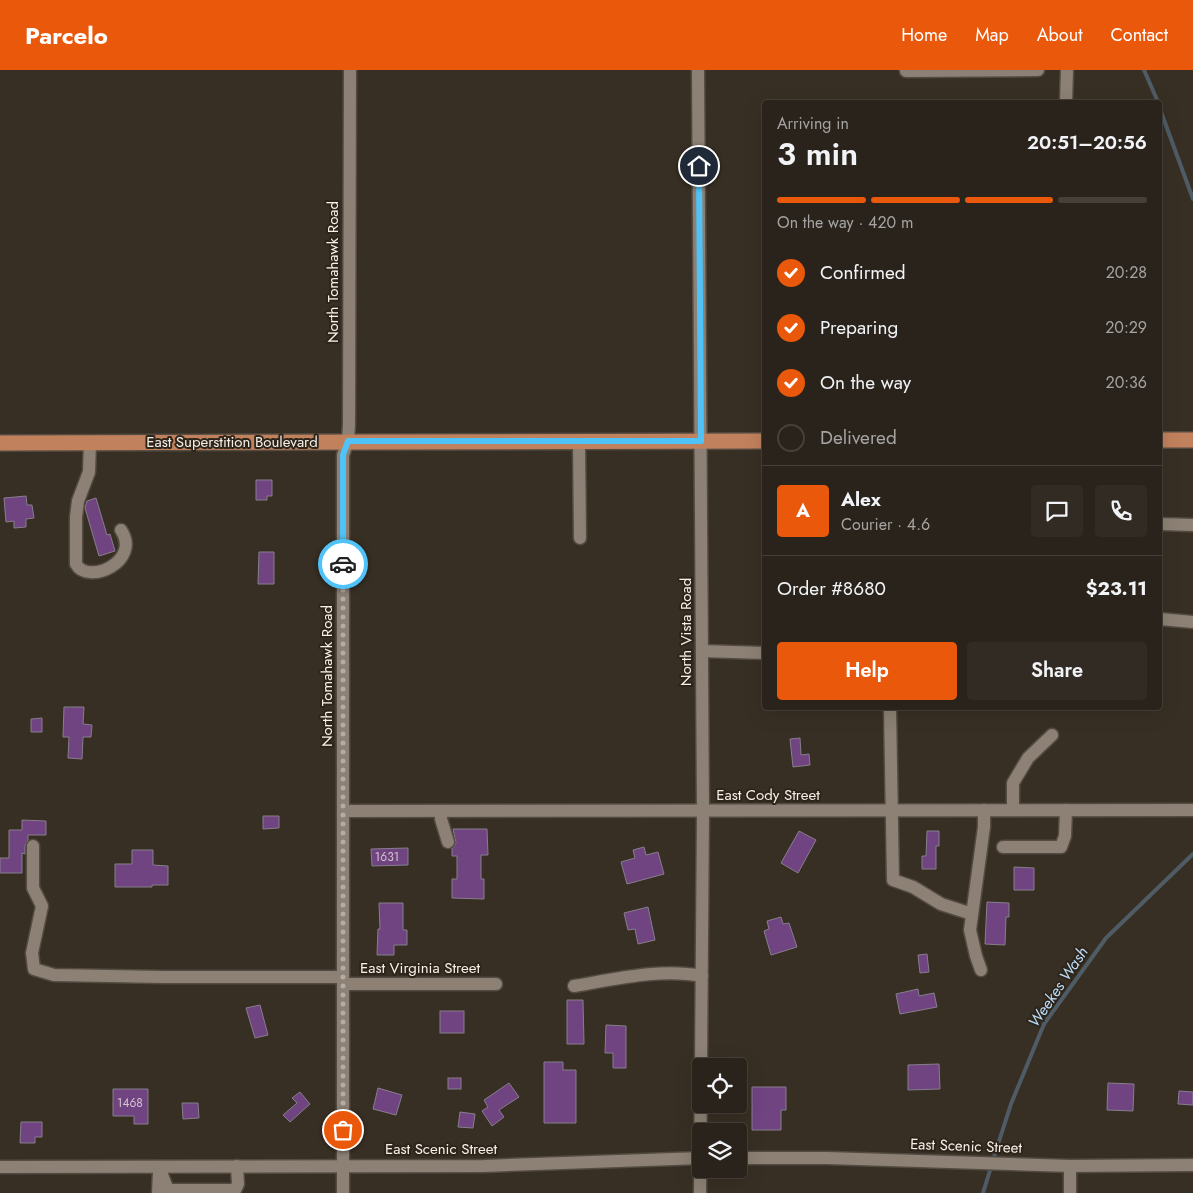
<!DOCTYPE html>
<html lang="en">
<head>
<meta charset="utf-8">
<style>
  body { margin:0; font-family:Jost,sans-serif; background:#322b24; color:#f1f3f6; height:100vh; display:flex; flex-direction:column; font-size:19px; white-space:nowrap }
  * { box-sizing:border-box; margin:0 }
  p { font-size:16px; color:#a5a4a3 }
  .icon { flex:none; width:28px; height:28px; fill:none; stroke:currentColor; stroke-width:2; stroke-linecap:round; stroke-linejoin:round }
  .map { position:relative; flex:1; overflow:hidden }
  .side { position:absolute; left:762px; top:30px; width:400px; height:610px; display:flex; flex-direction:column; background:#2a231b; border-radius:5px; box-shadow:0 5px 20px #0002,0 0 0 1px #46403a }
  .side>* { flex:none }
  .fabs { position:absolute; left:692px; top:988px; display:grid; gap:10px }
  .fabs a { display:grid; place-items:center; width:55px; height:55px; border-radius:5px; background:#2a231b; box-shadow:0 5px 20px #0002,0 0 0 1px #46403a; font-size:25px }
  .pin { position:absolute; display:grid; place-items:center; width:42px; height:42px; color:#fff; margin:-21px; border:2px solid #fff; border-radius:50%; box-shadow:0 1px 5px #0007 }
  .courier { position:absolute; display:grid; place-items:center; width:50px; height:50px; margin:-25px; border:4px solid #4fc3f7; border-radius:50%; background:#fff; color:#222; box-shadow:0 1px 6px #0007 }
  .summary em { font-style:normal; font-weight:600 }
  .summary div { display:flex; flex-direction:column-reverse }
  .summary { display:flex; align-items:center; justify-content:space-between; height:85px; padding:0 15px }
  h1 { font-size:32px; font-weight:600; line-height:38px }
  .bar { display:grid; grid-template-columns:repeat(4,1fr); gap:8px 5px; align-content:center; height:60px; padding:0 15px }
  .bar i { height:6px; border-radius:4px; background:#46403a }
  .bar .selected { background:#ea580c }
  .bar p { grid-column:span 4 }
  .line { display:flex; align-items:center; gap:12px; padding:0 15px; border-top:1px solid #46403a }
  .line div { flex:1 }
  .round { display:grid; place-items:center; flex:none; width:52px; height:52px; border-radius:5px; background:#322b24 }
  ol { padding:0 15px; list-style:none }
  li { display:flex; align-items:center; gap:15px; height:55px }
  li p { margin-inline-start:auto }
  li .icon { padding:5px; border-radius:50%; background:#ea580c; color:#fff; stroke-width:4 }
  li:last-child { color:#a5a4a3 }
  li i { width:28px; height:28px; border:2px solid #46403a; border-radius:50% }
  .cta { display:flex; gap:10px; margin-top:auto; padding:10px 15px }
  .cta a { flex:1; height:58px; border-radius:5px; background:#ea580c; color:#fff; font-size:20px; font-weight:600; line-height:58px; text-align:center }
  .cta a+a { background:#322b24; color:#f1f3f6 }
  header { display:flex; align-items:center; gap:30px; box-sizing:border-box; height:70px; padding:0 25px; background:#ea580c; color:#fff }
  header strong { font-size:24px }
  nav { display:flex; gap:28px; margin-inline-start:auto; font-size:18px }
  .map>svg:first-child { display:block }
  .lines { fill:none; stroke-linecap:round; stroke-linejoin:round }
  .stream { stroke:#4f5c65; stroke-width:4 }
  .building { fill:#6f4481; stroke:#877e8c }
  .minor-casing { stroke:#534b42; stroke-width:15 }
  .major-casing { stroke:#534b42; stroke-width:18 }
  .minor { stroke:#8c8174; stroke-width:12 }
  .major { stroke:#c1815d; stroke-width:15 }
  .done { stroke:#b4aca4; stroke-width:5; stroke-dasharray:0 9 }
  .route { stroke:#4fc3f7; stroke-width:6 }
  .labels { text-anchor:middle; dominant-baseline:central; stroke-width:4; stroke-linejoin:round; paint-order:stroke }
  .number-label { font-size:12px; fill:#d4c5cf }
  .street-label { font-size:15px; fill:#f6f0e9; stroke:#2e251a }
  .water-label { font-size:16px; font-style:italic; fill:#b7daf7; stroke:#2e251a }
</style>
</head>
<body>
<header>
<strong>Parcelo</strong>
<nav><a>Home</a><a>Map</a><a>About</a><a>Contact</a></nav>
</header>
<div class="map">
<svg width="1193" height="1123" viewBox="0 0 1193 1123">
  <rect width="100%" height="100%" fill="#382f24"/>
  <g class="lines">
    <g class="stream">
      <path d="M1144,0L1158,32"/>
      <path d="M1160,39L1193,129"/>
      <path d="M993,1090L1011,1034L1044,954L1106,868L1193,784"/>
      <path d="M983,1123L991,1097"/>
    </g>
  </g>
  <g class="building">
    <path d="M256,410H272V426H267V430H256Z"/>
    <path d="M26,426L27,435H32L34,448L26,449V457L14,458V451L6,452L4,428Z"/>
    <path d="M96,428L107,465L110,464L115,481L99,486L85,438L87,431Z"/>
    <path d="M259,482H274V514H258Z"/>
    <path d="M64,637H84L83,654L92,655L91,667H83L82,689L68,688L69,667H63Z"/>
    <path d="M42,648V662H31V649Z"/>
    <path d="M800,668L801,685L809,684L810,695L793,697L790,669Z"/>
    <path d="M263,746H279V758L263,759Z"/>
    <path d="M22,750L46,751V765H28V770L25,776V784L22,783V803H0V788H9V760H22Z"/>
    <path d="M453,759H487L488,785H481V809H484V829L452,828V809H457V786H452V779L456,773Z"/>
    <path d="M799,761L816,770L798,803L781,793Z"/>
    <path d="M927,761H939V776H936V799H922V786H926Z"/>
    <path d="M644,777L646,785L658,782L664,804L627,814L621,792L635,788L633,780Z"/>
    <path d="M408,778V795L372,796L371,779Z"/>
    <path d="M132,780H153V795L168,796V815H152V817H115V794H132Z"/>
    <path d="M1014,797L1034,798V820H1014Z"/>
    <path d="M987,832L1009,833V847H1006L1005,875L985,874Z"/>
    <path d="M379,833H403V860H407V875H394V885H377L378,859H380Z"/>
    <path d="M648,837L655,870L638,874L635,859L628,860L624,843Z"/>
    <path d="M781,847L783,854L789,853L797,877L771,885L764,861L769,859L767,851Z"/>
    <path d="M927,884L929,902L920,903L918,885Z"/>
    <path d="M918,919L919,926L934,923L937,937L900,944L896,924Z"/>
    <path d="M567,930H583L584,974H567Z"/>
    <path d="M260,935L268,965L255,968L246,938Z"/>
    <rect x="440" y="941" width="24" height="22"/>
    <path d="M606,955L626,956V998H613V983H605Z"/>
    <path d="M544,992H563V1000H576V1053H544Z"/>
    <path d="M939,994L940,1019L908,1020V995Z"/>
    <rect x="448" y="1008" width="13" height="11"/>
    <path d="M509,1013L519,1027L499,1040L504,1047L492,1056L482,1041L488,1037L484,1030Z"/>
    <path d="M1108,1013L1134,1014L1133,1041L1107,1040Z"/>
    <path d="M752,1017H786V1040H781V1060H752Z"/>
    <path d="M378,1018L402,1025L396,1045L373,1039Z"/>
    <path d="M113,1019H148V1054H134V1046H113Z"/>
    <path d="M1179,1021L1193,1022V1035L1178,1034Z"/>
    <path d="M300,1022L310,1034L290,1052L283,1045L297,1033L292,1028Z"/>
    <path d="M182,1033H198L199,1048L183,1049Z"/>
    <path d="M460,1042L475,1044L473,1058L458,1057Z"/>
    <path d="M21,1052H42V1067H35V1073H20Z"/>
  </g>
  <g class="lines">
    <defs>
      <g id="minor">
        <path d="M698,0L703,741L700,1123"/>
        <path d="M906,1L1038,0"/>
        <path d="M1066,32L1067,0"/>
        <path d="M579,371L580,468"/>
        <path d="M90,372L89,402L78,431L76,447V494C88,516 142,491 121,460"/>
        <path d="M1160,454L1193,455"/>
        <path d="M1160,549L1193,552"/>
        <path d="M702,581L765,583"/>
        <path d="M890,638L893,810L913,817L941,834L972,844"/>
        <path d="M1013,740V713L1028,688L1052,665"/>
        <path d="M343,741L1193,740"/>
        <path d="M441,741V749L448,772"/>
        <path d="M33,776V818L42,836L32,883L34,899L54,905L163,907H343"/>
        <path d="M1003,777H1061L1065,766L1066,740"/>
        <path d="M981,900L976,886L970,860L984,757V740"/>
        <path d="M343,914H496"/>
        <path d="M574,916C616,909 660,898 702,906"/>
        <path d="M739,1088H827L1070,1096L1193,1095"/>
        <path d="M1070,1096V1123"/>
        <path d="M0,1097L484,1096L701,1088"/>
        <path d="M159,1097L169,1123"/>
        <path d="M169,1120H235L238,1114L237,1096"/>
        <path d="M158,1123L159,1102"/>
        <path d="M343,1123V385L348,371L349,354L350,0"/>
      </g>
      <g id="major">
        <path d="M1160,370H1193"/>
        <path d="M0,373L765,371"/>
      </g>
    </defs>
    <use href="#minor" class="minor-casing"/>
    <use href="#major" class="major-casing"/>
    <use href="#minor" class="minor"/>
    <use href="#major" class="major"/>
  </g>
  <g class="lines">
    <path class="done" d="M343,1060V494"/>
    <path class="route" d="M343,494V385L348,371H701L699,96"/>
  </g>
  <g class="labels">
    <g class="number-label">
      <text x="387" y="787">1631</text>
      <text x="130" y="1033">1468</text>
    </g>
    <g class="street-label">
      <text transform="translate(333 202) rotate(-90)">North Tomahawk Road</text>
      <text x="232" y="372">East Superstition Boulevard</text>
      <text transform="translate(686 562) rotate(-90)">North Vista Road</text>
      <text transform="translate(327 606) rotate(-90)">North Tomahawk Road</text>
      <text x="768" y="725">East Cody Street</text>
      <text x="420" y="898">East Virginia Street</text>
      <text transform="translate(966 1076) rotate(2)">East Scenic Street</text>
      <text x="441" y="1079">East Scenic Street</text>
    </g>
    <g class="water-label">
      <text transform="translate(1058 917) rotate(-56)">Weekes Wash</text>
    </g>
  </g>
</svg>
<div class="fabs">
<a><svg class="icon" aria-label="locate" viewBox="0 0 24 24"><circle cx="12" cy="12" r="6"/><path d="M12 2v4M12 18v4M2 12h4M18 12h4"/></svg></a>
<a><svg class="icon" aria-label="layers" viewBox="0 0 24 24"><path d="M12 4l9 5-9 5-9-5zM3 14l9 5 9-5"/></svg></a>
</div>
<div class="pin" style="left:343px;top:1060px;background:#ea580c"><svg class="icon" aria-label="bag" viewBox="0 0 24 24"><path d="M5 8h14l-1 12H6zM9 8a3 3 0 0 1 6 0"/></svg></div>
<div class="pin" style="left:699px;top:96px;background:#1f2937"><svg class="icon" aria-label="home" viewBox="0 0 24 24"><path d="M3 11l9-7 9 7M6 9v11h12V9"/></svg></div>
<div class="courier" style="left:343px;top:494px"><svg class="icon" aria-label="car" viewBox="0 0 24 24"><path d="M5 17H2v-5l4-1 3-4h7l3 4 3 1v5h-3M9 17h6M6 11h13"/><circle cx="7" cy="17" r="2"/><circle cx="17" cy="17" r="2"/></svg></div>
<section class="side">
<div class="summary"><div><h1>3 min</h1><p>Arriving in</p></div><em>20:51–20:56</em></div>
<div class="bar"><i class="selected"></i><i class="selected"></i><i class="selected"></i><i></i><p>On the way · 420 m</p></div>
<ol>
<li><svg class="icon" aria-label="check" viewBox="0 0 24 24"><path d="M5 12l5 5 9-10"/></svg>Confirmed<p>20:28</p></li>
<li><svg class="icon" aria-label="check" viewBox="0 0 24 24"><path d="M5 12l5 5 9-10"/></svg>Preparing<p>20:29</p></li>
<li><svg class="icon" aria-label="check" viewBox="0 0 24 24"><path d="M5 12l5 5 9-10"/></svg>On the way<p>20:36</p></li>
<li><i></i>Delivered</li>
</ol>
<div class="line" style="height:90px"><b class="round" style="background:#ea580c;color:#fff">A</b><div><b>Alex</b><p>Courier · 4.6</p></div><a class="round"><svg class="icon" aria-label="chat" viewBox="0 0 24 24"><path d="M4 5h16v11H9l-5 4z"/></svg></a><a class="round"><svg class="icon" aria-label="phone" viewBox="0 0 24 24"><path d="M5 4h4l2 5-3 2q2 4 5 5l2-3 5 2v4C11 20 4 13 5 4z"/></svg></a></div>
<div class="line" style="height:65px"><div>Order #8680</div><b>$23.11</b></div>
<div class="cta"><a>Help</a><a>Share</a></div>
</section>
</div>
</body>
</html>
